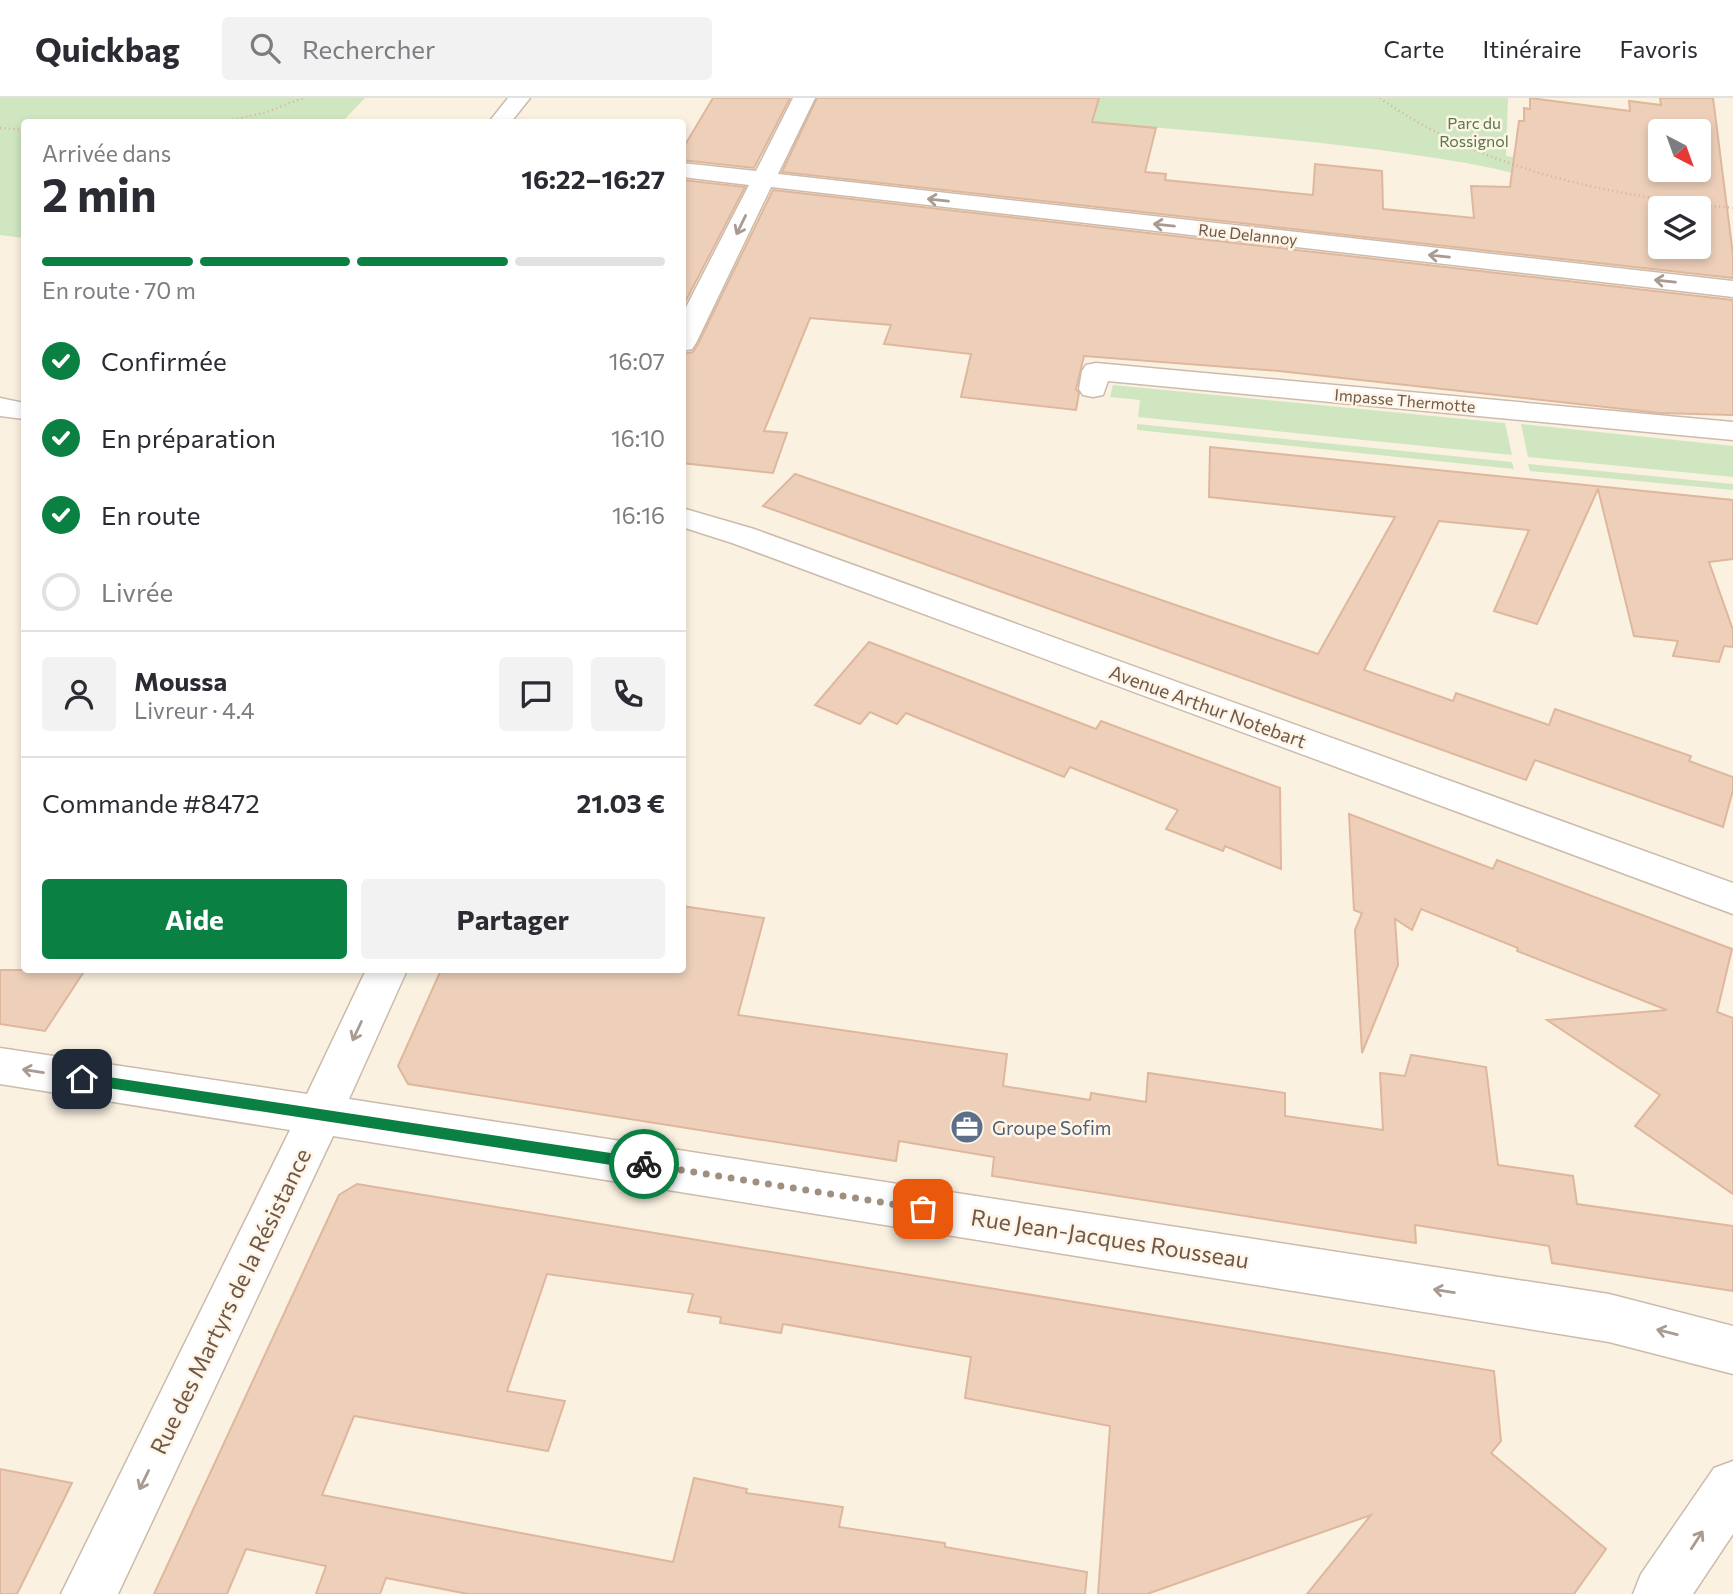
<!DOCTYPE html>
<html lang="fr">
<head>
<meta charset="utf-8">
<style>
  body { margin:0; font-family:Commissioner,sans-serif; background:#f2f2f3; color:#2b2b33; height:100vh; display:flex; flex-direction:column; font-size:26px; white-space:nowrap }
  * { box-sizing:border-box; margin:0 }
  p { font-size:23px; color:#7c7c81 }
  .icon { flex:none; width:38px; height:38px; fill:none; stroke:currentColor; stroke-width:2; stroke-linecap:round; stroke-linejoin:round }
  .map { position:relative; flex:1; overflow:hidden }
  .sheet { position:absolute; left:21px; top:21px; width:665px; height:854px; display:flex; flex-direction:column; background:#fff; border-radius:7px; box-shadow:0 4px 10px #0003 }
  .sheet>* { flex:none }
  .needle { width:46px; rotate:139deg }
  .buttons { position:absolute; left:1648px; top:21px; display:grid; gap:14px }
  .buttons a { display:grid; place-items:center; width:63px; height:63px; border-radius:7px; background:#fff; box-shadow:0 4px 10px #0003; font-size:35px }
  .pin { position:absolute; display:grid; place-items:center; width:60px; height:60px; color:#fff; margin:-30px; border-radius:14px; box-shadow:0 4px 10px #0006 }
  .courier { position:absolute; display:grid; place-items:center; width:70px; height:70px; margin:-35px; border:5px solid #0b8043; border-radius:50%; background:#fff; color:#222; box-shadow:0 2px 9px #0007 }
  .head em { font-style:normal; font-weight:700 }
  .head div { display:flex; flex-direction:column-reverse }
  .head { display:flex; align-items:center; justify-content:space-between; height:119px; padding:0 21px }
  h1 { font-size:46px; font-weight:700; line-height:52px }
  .bar { display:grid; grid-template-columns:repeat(4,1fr); gap:10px 7px; align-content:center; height:84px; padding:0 21px }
  .bar i { height:9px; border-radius:5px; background:#e1e1e2 }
  .bar .on { background:#0b8043 }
  .bar p { grid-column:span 4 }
  .line { display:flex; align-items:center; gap:18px; padding:0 21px; border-top:2px solid #e1e1e2 }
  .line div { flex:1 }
  .round { display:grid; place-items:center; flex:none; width:74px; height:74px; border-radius:7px; background:#f2f2f3 }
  ol { padding:0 21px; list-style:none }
  li { display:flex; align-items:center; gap:21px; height:77px }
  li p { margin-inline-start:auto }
  li .icon { padding:7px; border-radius:50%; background:#0b8043; color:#fff; stroke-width:4 }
  li:last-child { color:#7c7c81 }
  li i { width:38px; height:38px; border:4px solid #e1e1e2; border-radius:50% }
  .cta { display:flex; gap:14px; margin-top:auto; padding:14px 21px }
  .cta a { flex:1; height:80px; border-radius:7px; background:#0b8043; color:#fff; font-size:28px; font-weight:700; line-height:80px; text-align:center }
  .cta a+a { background:#f2f2f3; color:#2b2b33 }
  header { display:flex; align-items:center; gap:42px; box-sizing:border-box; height:98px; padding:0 35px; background:#fff; border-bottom:2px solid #e1e1e2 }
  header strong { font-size:33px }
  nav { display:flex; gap:38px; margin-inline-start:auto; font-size:24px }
  .search { width:490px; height:63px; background:#f2f2f3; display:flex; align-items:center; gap:18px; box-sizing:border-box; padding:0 24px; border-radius:7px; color:#7c7c81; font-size:26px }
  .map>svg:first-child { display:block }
  .green { fill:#cfe6c1 }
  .building { fill:#eed0ba; stroke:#dfb79c; stroke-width:2; fill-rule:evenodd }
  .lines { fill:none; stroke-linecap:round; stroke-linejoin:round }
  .minor-casing { stroke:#ccbbac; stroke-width:3 }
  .tertiary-casing { stroke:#ccbbac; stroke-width:3 }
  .path { stroke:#d2b49e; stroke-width:2.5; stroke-dasharray:1 3.5; stroke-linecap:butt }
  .minor { fill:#fff; fill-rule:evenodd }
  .tertiary { fill:#fff; fill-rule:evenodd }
  .oneway { stroke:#a99b92 }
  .route { fill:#0b8043 }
  .done { stroke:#a08e7f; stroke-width:7; stroke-dasharray:0 12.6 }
  .labels { text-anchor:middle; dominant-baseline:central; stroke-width:5; stroke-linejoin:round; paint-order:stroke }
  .far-park-label { font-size:16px; fill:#547a45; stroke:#fef5e7 }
  .far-street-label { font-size:16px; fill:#6f584a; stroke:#fef5e7 }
  .street-label { font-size:19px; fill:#6f584a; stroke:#fef5e7 }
  .service-label { font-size:19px; fill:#4e5e75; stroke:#fef5e7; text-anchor:start }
  .near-street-label { font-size:23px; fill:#6f584a; stroke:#fef5e7 }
</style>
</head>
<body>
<header>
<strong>Quickbag</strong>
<div class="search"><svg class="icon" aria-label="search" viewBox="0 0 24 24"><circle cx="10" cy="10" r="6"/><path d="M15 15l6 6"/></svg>Rechercher</div>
<nav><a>Carte</a><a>Itinéraire</a><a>Favoris</a></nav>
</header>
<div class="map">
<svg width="1733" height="1496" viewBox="0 0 1733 1496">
  <rect width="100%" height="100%" fill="#faf1e1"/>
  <g class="green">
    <path d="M0,0H365L342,24H24V140L0,137Z"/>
    <path d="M1077,0H1508L1506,58L1607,73L1683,91L1699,110C1616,110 1546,79 1466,65C1342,44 1217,35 1092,24L1098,2Z"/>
    <path d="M1113,287L1505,325L1512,357L1138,319L1140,302L1110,299Z"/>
    <path d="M1137,326L1512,364L1514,371L1137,332Z"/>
    <path d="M1521,326L1733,348V379L1528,359Z"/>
    <path d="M1528,366L1733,386V392L1530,373Z"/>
  </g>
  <g class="building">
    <path d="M713,0H790L754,70L682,62V52Z"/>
    <path d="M817,0H1099L1092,24L1156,30L1145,74L1166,76L1165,82L1313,97L1315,66L1382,73L1383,111L1474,120L1471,88L1510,89L1519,23H1524V10L1530,11V0L1630,13L1629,3L1661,7L1660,0H1713L1733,157V180L782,74ZM1661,33H1699V72H1661ZM1661,110H1699V149H1661Z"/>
    <path d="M682,82L745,89L682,210Z"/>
    <path d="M773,92L1733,202V317L1659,315L1279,273L1084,258L1076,291L1079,295L1076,312L961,299L971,256L884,246L891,227L810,220L764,333L787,335L773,375L682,365V256L693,254L698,246Z"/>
    <path d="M1210,349L1733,402V461L1709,464L1733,532V549L1724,548L1719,564L1673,558L1678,543L1634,538L1598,391L1537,526L1494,513L1529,432L1439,423L1364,572L1453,603L1456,595L1549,627L1555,611L1691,658L1689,663L1733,679V692L1723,729L1535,662L1526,682L763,408L795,376L1318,556L1395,419L1209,399Z"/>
    <path d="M869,544L1096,631L1101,623L1280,690L1281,771L1225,748L1223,753L1166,731L1178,712L1070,669L1064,679L906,615L897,626L870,614L860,626L815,607Z"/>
    <path d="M1349,716L1493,771L1497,762L1732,851L1717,914L1733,920V1096L1635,1028L1660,997L1547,922L1667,912L1517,853L1518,850L1421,811L1412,832L1395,821L1398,867L1362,955L1355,832L1362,815L1354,812Z"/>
    <path d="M682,808L764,820L738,917L1007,956L1003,988L1090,1002L1091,995L1146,1004L1148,975L1285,995V1018L1383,1032L1380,975L1405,978L1411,957L1486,969L1498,1067L1573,1078L1577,1106L1733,1128V1193L1552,1165L1549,1148L1415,1127L1416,1145L992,1078L994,1059L899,1043L896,1063L408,986L398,968L441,872H682Z"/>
    <path d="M0,872H85L45,933L0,926Z"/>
    <path d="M357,1086L1494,1273L1501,1343L1491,1355L1606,1451L1574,1496H1307L1371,1417L1147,1496H1098L1110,1328L965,1300L971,1259L783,1226L781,1235L720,1225L721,1219L688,1214L693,1196L547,1176L507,1293L565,1303L548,1353L354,1318L322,1397L673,1464L694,1380L747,1391L746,1395L843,1409L839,1429L945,1445V1449L1087,1474L1085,1496H468L386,1480L380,1496H316L326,1468L246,1451L227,1496H154L339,1097Z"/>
    <path d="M0,1371L72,1385L17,1496H0Z"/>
  </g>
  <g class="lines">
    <defs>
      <g id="minor">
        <path d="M508,0H530L511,24H489Z"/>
        <path d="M793,0H815L778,76L1733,183V199L771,89L696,245L692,251L682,253V217L749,87L682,79V65L756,73Z"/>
        <path d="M1096,265L1733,324V342L1108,283L1103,297L1093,299L1083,297L1079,291L1082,273L1086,267Z"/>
        <path d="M366,872H407L349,1001L1609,1196L1733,1228V1276L1609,1244L333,1038L118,1496H61L290,1032L0,986V950L307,996Z"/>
      </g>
      <g id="tertiary">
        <path d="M0,300L24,305V321L0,318Z"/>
        <path d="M682,410L754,431L1733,785V816L732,445L682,429Z"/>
        <path d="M1733,1363V1436L1693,1496H1633L1641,1476L1714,1370Z"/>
      </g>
    </defs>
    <use href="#minor" class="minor-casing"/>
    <use href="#tertiary" class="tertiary-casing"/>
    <g class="path">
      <path d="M1380,0C1481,72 1611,98 1733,110"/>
      <path d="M224,24L267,14L303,0"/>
      <path d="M0,30L24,32"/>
    </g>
    <use href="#minor" class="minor"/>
    <use href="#tertiary" class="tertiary"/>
  </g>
  <defs><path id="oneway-shaft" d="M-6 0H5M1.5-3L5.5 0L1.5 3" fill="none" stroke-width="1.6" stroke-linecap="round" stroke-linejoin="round" transform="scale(1.75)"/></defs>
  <g class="oneway">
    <use href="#oneway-shaft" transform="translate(938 102) rotate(-174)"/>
    <use href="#oneway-shaft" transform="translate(741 127) rotate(116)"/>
    <use href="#oneway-shaft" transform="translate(1164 127) rotate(-174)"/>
    <use href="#oneway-shaft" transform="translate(1439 158) rotate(-174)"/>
    <use href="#oneway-shaft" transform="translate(1665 183) rotate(-174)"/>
    <use href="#oneway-shaft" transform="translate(357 933) rotate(115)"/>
    <use href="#oneway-shaft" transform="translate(33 973) rotate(-171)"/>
    <use href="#oneway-shaft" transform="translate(1444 1193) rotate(-171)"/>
    <use href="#oneway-shaft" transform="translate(1667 1234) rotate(-166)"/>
    <use href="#oneway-shaft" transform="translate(144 1382) rotate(116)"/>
    <use href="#oneway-shaft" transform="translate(1697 1442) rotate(-57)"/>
  </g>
  <path class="route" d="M82,975L644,1060L651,1066L644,1072L82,986L76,981Z"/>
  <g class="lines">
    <path class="done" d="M644,1066L923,1111"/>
  </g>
  <defs>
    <symbol id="office-disc" viewBox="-11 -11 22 22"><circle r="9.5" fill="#5c6f8a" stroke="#fef5e7"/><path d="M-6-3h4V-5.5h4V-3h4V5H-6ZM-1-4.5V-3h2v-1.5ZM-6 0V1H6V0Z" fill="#fff"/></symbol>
  </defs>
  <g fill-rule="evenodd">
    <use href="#office-disc" x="948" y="1010" width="38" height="38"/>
  </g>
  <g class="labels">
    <g class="far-park-label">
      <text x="1474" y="24">Parc du<tspan x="1474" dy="18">Rossignol</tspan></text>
    </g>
    <g class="far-street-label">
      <text transform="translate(1248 136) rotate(6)">Rue Delannoy</text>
      <text transform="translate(1405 302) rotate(5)">Impasse Thermotte</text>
    </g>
    <g class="street-label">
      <text transform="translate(1208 608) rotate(20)">Avenue Arthur Notebart</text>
    </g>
    <g class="service-label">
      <text x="992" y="1029">Groupe Sofim</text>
    </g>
    <g class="near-street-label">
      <text transform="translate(1110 1140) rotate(9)">Rue Jean-Jacques Rousseau</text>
      <text transform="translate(230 1203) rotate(-64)">Rue des Martyrs de la Résistance</text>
    </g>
  </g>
</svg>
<div class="buttons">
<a><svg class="needle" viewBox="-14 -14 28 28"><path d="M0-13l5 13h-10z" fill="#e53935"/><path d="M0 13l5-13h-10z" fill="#7c7c81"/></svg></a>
<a><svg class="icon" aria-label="layers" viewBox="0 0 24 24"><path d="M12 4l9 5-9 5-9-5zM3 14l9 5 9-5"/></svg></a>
</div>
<div class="pin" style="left:923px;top:1111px;background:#ea580c"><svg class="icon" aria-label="bag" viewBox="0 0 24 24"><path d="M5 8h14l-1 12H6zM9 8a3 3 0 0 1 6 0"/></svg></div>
<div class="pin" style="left:82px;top:981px;background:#1f2937"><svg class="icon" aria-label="home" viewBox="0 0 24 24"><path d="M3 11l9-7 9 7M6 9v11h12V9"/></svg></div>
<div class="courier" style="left:644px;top:1066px"><svg class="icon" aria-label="bike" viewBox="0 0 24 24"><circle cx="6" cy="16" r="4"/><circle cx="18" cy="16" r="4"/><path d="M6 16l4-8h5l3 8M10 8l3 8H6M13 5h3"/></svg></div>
<section class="sheet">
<div class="head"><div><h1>2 min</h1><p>Arrivée dans</p></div><em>16:22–16:27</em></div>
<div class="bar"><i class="on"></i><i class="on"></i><i class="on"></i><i></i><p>En route · 70 m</p></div>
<ol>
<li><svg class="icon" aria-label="check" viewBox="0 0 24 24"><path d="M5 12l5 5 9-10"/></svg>Confirmée<p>16:07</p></li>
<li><svg class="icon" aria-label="check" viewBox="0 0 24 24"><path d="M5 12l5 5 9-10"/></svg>En préparation<p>16:10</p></li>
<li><svg class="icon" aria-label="check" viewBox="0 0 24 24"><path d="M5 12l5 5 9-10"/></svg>En route<p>16:16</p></li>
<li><i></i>Livrée</li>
</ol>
<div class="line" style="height:126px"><a class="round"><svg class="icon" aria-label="person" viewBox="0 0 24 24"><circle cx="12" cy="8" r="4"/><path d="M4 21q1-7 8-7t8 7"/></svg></a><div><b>Moussa</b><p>Livreur · 4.4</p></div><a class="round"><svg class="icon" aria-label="chat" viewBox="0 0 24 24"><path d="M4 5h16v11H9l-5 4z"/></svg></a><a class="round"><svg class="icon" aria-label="phone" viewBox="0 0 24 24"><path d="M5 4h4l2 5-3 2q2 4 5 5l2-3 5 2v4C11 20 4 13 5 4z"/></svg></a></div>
<div class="line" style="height:91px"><div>Commande #8472</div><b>21.03 €</b></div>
<div class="cta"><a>Aide</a><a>Partager</a></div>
</section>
</div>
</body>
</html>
